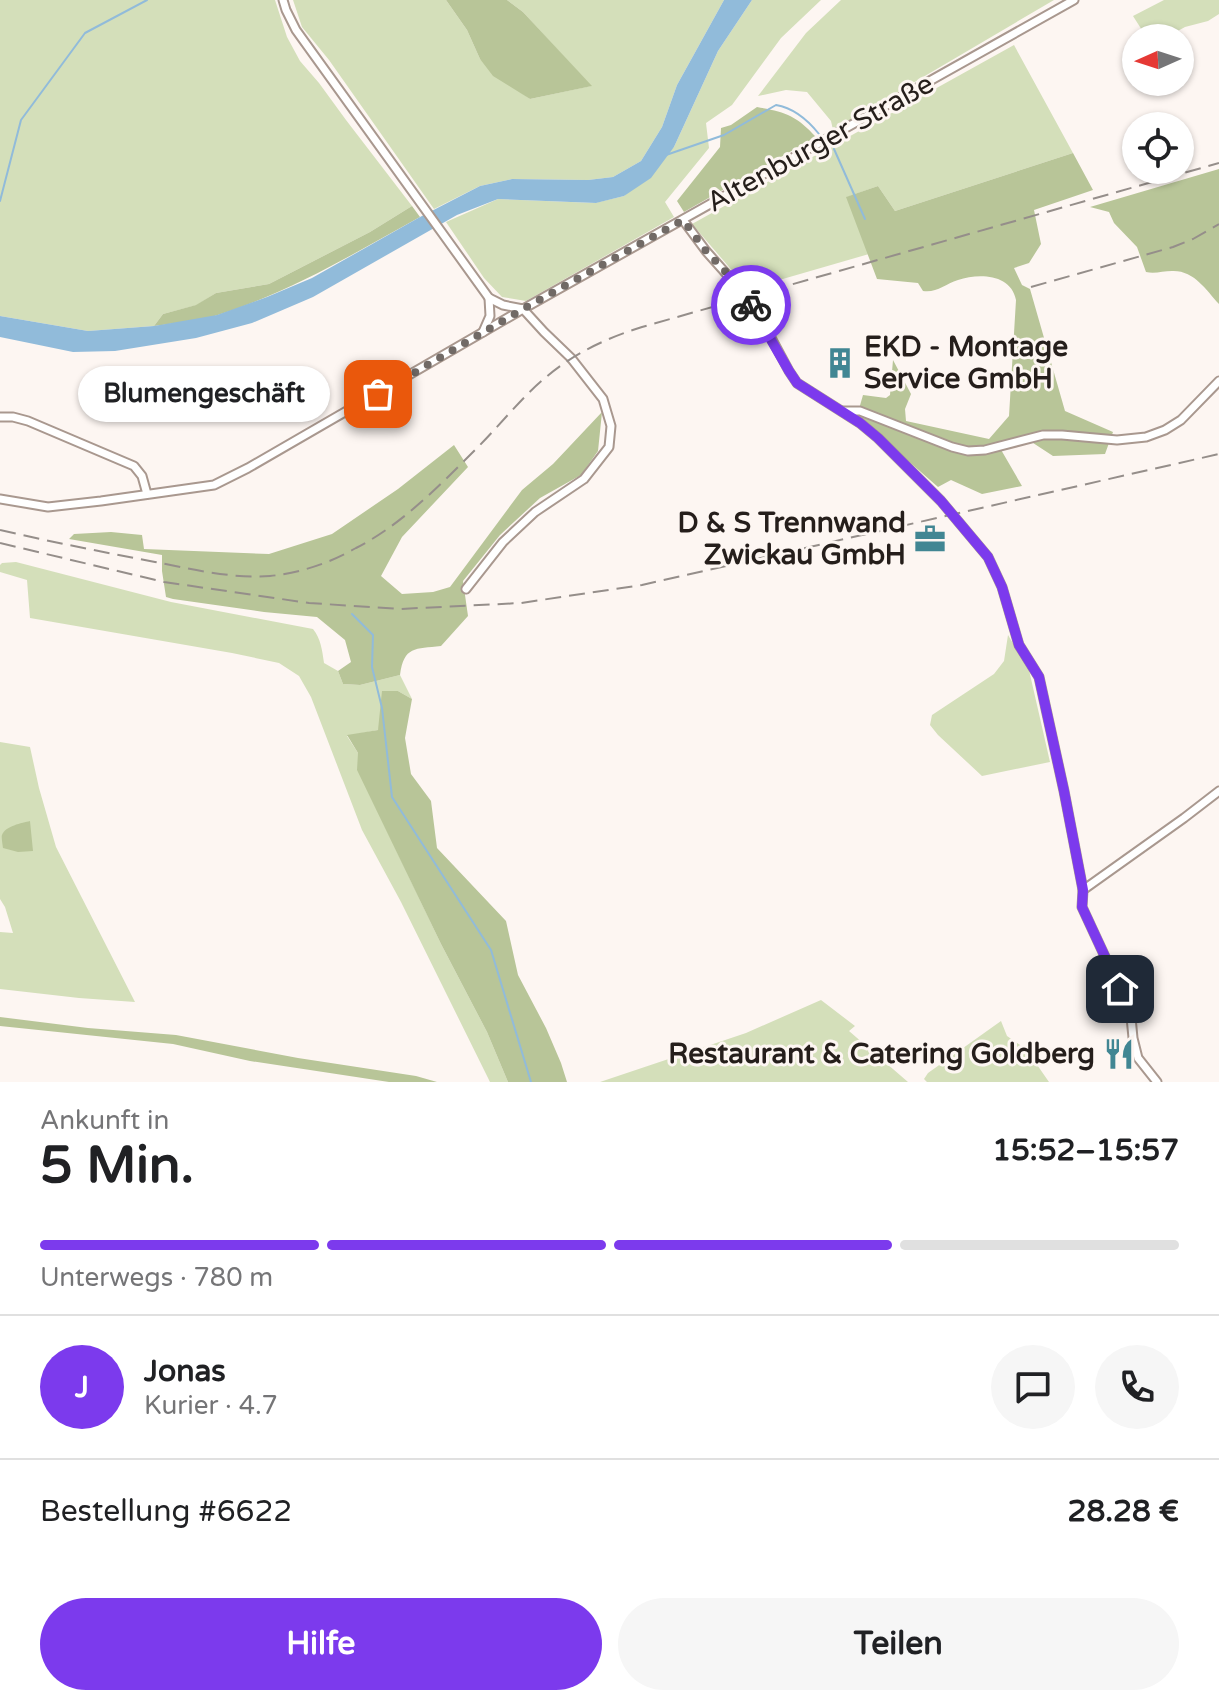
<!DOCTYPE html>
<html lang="de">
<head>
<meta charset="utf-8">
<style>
  body { margin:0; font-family:"Varela Round",sans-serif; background:#f6f6f6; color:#202124; height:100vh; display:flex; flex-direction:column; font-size:30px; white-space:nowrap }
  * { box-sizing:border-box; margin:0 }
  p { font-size:26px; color:#757577 }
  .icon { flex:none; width:44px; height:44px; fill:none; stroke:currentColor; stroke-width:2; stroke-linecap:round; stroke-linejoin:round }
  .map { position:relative; height:1082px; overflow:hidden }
  .drawer { display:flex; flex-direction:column; background:#fff; flex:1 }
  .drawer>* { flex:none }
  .needle { width:52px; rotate:267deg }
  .fabs { position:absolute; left:1122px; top:24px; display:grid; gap:16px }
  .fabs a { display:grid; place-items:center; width:72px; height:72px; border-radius:50%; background:#fff; box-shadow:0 2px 6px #0004; font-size:40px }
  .pin { position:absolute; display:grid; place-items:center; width:68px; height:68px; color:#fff; margin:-34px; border-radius:16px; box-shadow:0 4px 12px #0006 }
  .courier { position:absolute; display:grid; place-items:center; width:80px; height:80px; margin:-40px; border:6px solid #7c3aed; border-radius:50%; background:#fff; color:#222; box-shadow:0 2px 10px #0007 }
  .bubble { position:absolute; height:56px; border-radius:28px; background:#fff; box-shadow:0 2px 6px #0004; font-size:26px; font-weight:800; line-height:56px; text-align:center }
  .head em { font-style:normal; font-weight:800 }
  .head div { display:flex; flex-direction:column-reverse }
  .head { display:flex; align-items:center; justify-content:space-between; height:136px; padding:0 40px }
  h1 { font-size:52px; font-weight:800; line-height:60px }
  .bar { display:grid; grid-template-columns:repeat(4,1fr); gap:12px 8px; align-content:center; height:96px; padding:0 40px }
  .bar i { height:10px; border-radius:6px; background:#e0e0e0 }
  .bar .active { background:#7c3aed }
  .bar p { grid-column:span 4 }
  .line { display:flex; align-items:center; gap:20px; padding:0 40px; border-top:2px solid #e0e0e0 }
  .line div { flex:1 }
  .round { display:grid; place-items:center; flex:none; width:84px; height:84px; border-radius:42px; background:#f6f6f6 }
  .action { display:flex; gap:16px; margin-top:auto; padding:16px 40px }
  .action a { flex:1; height:92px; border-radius:48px; background:#7c3aed; color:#fff; font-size:32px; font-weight:800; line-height:92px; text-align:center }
  .action a+a { background:#f6f6f6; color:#202124 }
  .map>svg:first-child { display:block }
  .green { fill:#d4dfba }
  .forest { fill:#b8c598 }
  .water { fill:#91bbda }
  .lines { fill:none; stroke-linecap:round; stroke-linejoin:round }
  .stream { stroke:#91bbda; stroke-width:2 }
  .minor-casing { stroke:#a9988f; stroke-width:11 }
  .minor { stroke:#fff; stroke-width:7 }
  .rail { stroke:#958e8a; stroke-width:2; stroke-dasharray:16 8; stroke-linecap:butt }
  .done { stroke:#716a66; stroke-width:8; stroke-dasharray:0 14.4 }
  .route { stroke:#7c3aed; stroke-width:10 }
  .labels { text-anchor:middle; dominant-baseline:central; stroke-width:6; stroke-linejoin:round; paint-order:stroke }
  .street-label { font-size:28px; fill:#251e1b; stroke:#fdf6f2 }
  .poi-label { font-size:28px; font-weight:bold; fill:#251e1b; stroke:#fdf6f2; text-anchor:end }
</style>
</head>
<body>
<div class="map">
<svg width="1219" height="1082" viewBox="0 0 1219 1082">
  <rect width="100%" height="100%" fill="#fdf6f2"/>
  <g class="green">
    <path d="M0,0H275L287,37L300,61L319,83L346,120L412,206L370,232L269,284L216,293L197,305L163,314L154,326L88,331L0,316Z"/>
    <path d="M293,0H446L467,30L480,59L512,86L530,99L591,86L523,12L507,0H724L677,85L662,127L641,161L613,177L588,180L512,179L480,186L434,209L329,60L302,27Z"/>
    <path d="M752,0H821L781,38L732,105L706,123L709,148L665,202L674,217L526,301L502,297L484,278L446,222L498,199L595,203L624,196L674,147L718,51Z"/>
    <path d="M841,0H1054L833,130L831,121L807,92L786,90L758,96L806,33Z"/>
    <path d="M1164,0H1219V14L1208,21L1185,27L1165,38H1147L1133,16Z"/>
    <path d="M1014,45L1073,153L895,211L878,186L847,197L869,254L748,289L692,224Z"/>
    <path d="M16,562L171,602L313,629C321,639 322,650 324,663L338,671L343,684L360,685L400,675L412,699L398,691L378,730L347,736L358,753V770L441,944L487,1032L508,1082H490L401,902L362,830L311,697L299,676L279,663L232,653L30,618L27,580L0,572V565L2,563Z"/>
    <path d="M1008,635L1029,670L1050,762L982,776L938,735L930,725L932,715L994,674L1004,661Z"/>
    <path d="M0,742L30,747L39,788L56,847L135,1002L79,998L0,989V932L13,933L5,907L0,899Z"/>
    <path d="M821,1000L855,1026L849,1031L908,1082H600L746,1033Z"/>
    <path d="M1001,1021L1007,1036L1026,1049L1049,1082H927L924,1079L928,1073Z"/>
  </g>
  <g class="forest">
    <path d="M446,0H507L523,12L592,86L530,99L493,76L480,59L467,30Z"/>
    <path d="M757,107C785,112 796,115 816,137L684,212L677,201L720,147L721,128L731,125Z"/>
    <path d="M1073,153L1093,190L1034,210L1041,244L1029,263L1014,268L1022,285L1030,289L1065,411L1113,432L1105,454L1053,456L1027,439L1000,448L1022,486L982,494L951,480L938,487L857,416L863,395L886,398L890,395L893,360L911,394L905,409L906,421L989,439L1009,416L1016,300C1011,274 979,273 958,280C945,284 937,293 923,291L918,283L877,279L846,197L878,186L895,211Z"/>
    <path d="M1219,169V304C1206,290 1194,270 1172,271C1163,271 1155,274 1146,272L1137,247L1114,223L1109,212L1090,207Z"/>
    <path d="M412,206L420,217C355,253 292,291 221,314C200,321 176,323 154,326L163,314L196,305L216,293L269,284L370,232Z"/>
    <path d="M602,412L598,451L581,475L540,498L500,535L463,581L468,616L441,646C415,649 404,646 400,675L360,685L343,684L338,671L351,662L345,640L317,617L264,612L173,599L166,597L162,571V555L69,539L74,534L111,532L142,535L144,549L269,554L332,534L398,489L454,445L468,467L402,537L381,576L402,594L433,592L450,587L522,490L553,464Z"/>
    <path d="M382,691H398L412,699L405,738L411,774L431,801L437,848L506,921L518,975L546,1028L561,1063L567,1082H508L487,1032L441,944L357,770L358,753L347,735L378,730Z"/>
    <path d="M30,821L33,851L18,852L3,848C3,847 1,836 2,835C5,826 22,823 30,821Z"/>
    <path d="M0,1017L88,1028L176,1035L298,1058L416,1076L437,1082H389L250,1061L173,1044L0,1026Z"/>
  </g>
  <path class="water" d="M724,0H752L718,51L674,147L651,178L624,196L596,203L498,199L457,215L313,297L252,323L196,338L115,351L73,352L0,337V316L88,331L154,326L217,315L267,297L312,278L420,217L480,186L512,179L588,180L613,177L641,161L662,127L677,85Z"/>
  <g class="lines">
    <g class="stream">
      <path d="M834,149L865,219"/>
      <path d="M666,155L724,135L776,105C794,108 807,119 819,134"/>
      <path d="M0,201L21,120L85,33L147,0"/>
      <path d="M352,614L373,635L372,667L382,708L392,797L491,950L531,1082"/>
    </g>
    <defs>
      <g id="minor">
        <path d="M283,0L286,10L296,30L489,298L503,305L523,309"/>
        <path d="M683,220L706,251L747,297L761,319L789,371L797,383L860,423L878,438L941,501L988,557L1002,587L1019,645L1039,677L1064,791L1083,890L1082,907L1120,989L1131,1017L1133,1038L1138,1058L1157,1082"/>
        <path d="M483,332L490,316L489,298"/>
        <path d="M842,411H860L952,447L968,451L985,450L1043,435H1062L1117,440L1146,437L1165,430L1181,420L1219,381"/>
        <path d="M0,417H13L28,421L134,466L142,476L147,494"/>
        <path d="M0,499L48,507L101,501L214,485L248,468L523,309L1074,0"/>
        <path d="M466,589L503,542L535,512L584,479L609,447L611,426L603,399L571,358L544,332L523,309"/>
        <path d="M1083,890L1184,818L1219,791"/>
      </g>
    </defs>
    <use href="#minor" class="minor-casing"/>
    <use href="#minor" class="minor"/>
    <g class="rail">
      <path d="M1031,287L1173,247L1193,239L1219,224"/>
      <path d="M0,530C52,542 103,552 155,562C192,569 232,579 270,576C300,573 330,563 356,548C403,524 441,484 478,447C500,425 521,398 545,378C574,353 607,338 642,327L1219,163"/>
      <path d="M0,543L164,582L309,603L400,609L521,603L642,585L1219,454"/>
    </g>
  </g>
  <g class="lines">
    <path class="done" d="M378,394L523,309L683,220L706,251L736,283L751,305"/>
    <path class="route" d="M751,305L789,371L797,383L860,423L878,438L941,501L988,557L1002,587L1019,645L1039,677L1064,791L1083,890L1082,907L1120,989"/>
  </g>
  <defs>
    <symbol id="building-bare" viewBox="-9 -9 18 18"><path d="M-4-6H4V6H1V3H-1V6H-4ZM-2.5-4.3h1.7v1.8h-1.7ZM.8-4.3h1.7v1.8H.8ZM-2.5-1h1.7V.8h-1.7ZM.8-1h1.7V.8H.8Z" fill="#418693" stroke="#fdf6f2" stroke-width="2.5" paint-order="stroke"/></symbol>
    <symbol id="office-bare" viewBox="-9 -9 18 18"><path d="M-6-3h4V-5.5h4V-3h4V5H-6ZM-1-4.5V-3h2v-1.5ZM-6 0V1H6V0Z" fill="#418693" stroke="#fdf6f2" stroke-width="2.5" paint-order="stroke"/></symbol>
    <symbol id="restaurant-bare" viewBox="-9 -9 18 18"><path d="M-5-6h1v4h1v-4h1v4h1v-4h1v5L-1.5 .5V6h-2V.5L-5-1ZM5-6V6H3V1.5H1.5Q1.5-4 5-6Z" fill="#418693" stroke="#fdf6f2" stroke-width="2.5" paint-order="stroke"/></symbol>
  </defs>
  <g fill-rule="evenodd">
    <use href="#building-bare" x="818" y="341" width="44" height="44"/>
    <use href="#office-bare" x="908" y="517" width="44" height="44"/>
    <use href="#restaurant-bare" x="1097" y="1032" width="44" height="44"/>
  </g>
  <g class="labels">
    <g class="street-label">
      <text transform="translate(820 143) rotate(-29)">Altenburger Straße</text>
    </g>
    <g class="poi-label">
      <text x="864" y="347" text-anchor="start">EKD - Montage<tspan x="864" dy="32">Service GmbH</tspan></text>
      <text x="906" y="523">D &amp; S Trennwand<tspan x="906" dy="32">Zwickau GmbH</tspan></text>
      <text x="1095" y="1054">Restaurant &amp; Catering Goldberg</text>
    </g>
  </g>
</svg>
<div class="fabs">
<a><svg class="needle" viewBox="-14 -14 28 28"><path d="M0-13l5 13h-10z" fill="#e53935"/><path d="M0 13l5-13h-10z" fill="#757577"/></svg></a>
<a><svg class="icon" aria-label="locate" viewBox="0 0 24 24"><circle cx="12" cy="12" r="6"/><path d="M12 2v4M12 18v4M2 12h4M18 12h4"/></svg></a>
</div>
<div class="pin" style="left:378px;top:394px;background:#ea580c"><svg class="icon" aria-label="bag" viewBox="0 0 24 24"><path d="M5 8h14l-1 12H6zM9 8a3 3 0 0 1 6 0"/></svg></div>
<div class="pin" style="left:1120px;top:989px;background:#1f2937"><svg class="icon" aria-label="home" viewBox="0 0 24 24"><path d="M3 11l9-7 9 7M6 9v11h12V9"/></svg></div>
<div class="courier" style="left:751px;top:305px"><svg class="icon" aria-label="bike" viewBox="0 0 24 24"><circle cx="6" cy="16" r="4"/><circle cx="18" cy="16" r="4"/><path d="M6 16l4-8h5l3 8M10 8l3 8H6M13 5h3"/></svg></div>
<div class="bubble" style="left:78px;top:366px;width:252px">Blumengeschäft</div>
</div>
<section class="drawer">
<div class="head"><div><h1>5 Min.</h1><p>Ankunft in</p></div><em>15:52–15:57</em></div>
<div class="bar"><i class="active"></i><i class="active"></i><i class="active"></i><i></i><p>Unterwegs · 780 m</p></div>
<div class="line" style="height:144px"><b class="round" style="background:#7c3aed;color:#fff">J</b><div><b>Jonas</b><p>Kurier · 4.7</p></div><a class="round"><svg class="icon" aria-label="chat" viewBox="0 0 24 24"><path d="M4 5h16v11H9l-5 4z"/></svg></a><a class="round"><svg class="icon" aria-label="phone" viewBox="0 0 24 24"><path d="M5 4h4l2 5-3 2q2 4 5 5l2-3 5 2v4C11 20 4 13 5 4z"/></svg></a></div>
<div class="line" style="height:104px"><div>Bestellung #6622</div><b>28.28 €</b></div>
<div class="action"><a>Hilfe</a><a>Teilen</a></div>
</section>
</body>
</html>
